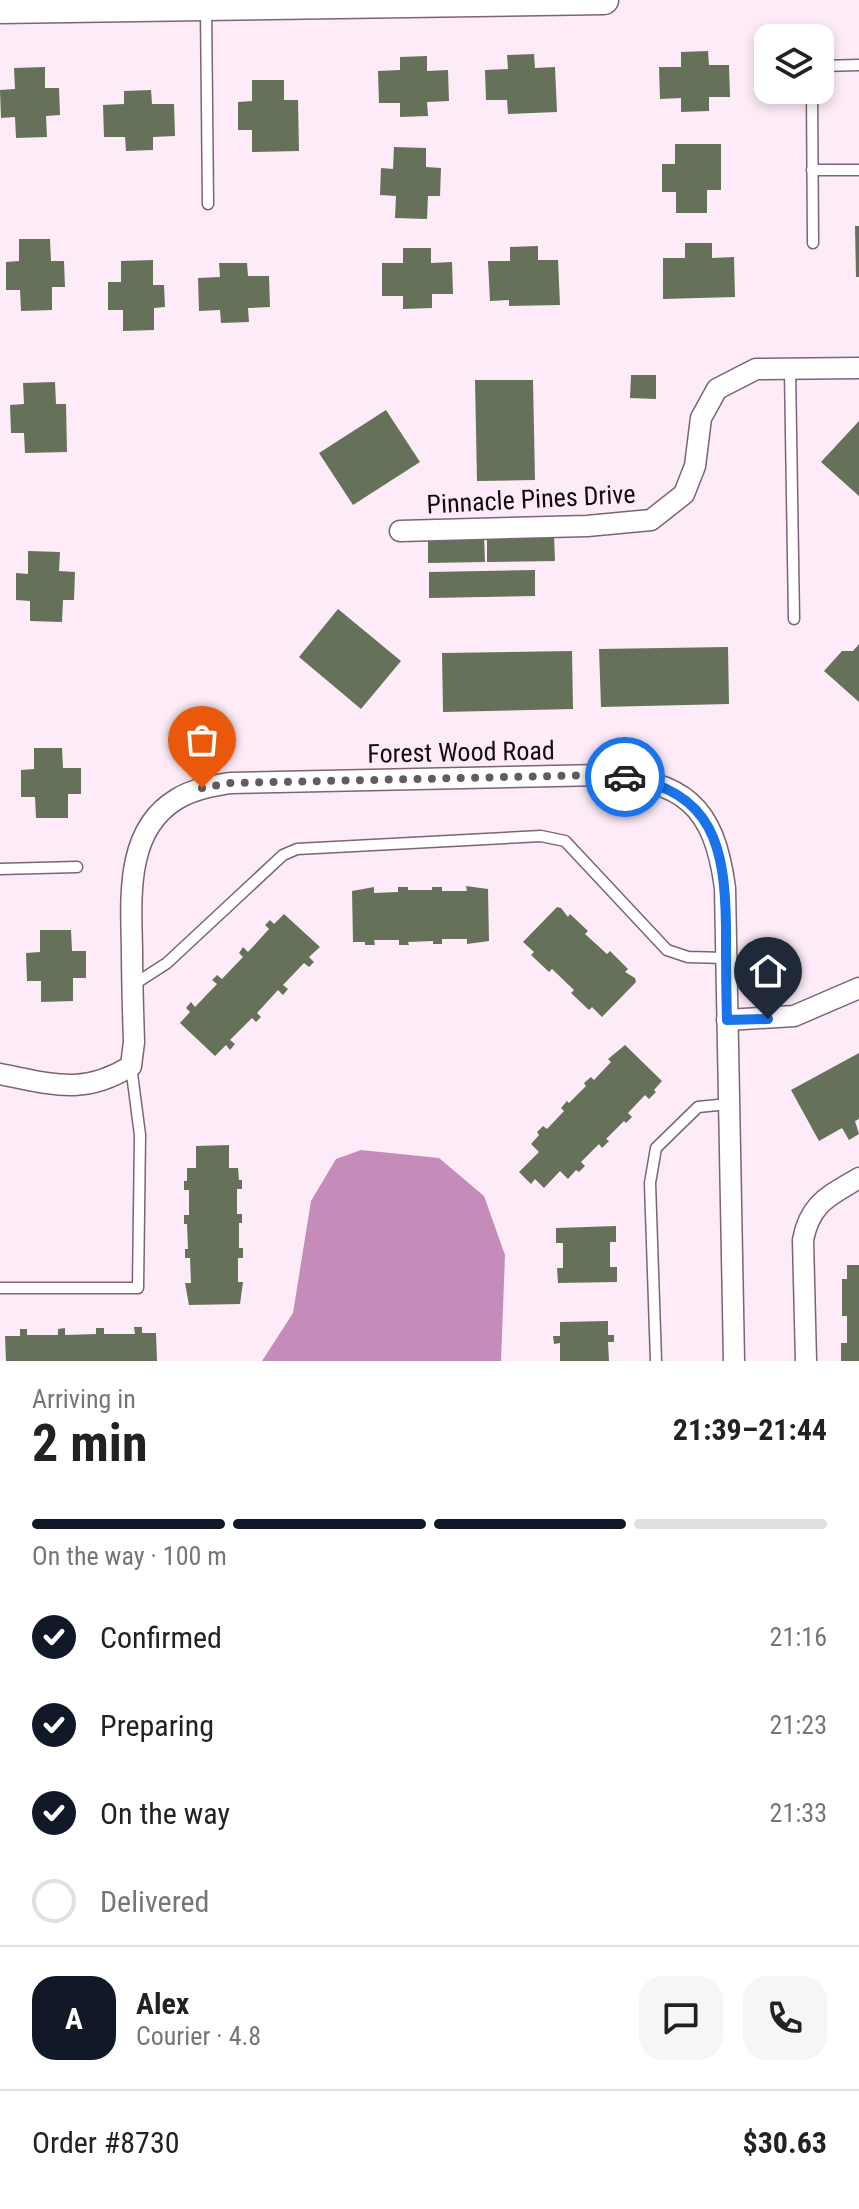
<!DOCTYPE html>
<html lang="en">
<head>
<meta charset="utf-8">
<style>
  body { margin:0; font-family:"Roboto Condensed",sans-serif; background:#f6f6f6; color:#222; height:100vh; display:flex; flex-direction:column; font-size:30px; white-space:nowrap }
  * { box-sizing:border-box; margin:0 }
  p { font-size:26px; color:#767676 }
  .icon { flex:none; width:44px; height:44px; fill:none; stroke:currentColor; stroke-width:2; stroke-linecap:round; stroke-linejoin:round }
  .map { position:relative; height:1361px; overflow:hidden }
  .sheet { display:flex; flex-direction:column; background:#fff; flex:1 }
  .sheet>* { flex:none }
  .buttons { position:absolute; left:754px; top:24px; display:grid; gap:16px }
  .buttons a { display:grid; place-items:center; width:80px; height:80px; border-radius:16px; background:#fff; box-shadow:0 4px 12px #0003; font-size:40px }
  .pin { position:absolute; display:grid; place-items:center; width:68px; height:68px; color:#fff; margin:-82px -34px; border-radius:50% 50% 50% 0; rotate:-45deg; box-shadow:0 0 8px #0007 }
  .pin .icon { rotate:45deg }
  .courier { position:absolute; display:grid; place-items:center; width:80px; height:80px; margin:-40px; border:6px solid #1a73e8; border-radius:50%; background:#fff; color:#222; box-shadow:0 2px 10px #0007 }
  .overview em { font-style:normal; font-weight:700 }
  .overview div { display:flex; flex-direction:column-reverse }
  .overview { display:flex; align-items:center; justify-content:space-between; height:136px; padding:0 32px }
  h1 { font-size:52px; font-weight:700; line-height:60px }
  .bar { display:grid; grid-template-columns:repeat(4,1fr); gap:12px 8px; align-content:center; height:96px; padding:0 32px }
  .bar i { height:10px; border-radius:6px; background:#e0e0e0 }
  .bar .active { background:#111827 }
  .bar p { grid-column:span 4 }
  .line { display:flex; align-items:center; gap:20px; padding:0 32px; border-top:2px solid #e0e0e0 }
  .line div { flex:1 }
  .round { display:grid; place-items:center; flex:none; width:84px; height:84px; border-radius:24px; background:#f6f6f6 }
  ol { padding:0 32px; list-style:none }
  li { display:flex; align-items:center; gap:24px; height:88px }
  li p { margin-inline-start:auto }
  li .icon { padding:8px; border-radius:50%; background:#111827; color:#fff; stroke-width:4 }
  li:last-child { color:#767676 }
  li i { width:44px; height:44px; border:4px solid #e0e0e0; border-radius:50% }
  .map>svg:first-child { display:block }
  .water { fill:#c68cb9 }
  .building { fill:#657158 }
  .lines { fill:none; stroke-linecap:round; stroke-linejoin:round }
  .lane-casing { stroke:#7c6376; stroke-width:13 }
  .street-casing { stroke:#7c6376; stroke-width:23 }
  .secondary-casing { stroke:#7c6376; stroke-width:31 }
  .lane { stroke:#fff; stroke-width:10 }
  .street { stroke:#fff; stroke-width:20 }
  .secondary { stroke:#fff; stroke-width:28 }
  .done { stroke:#665a62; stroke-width:8; stroke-dasharray:0 14.4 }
  .route { stroke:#1a73e8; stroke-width:10 }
  .labels { text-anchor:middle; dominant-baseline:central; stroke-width:7; stroke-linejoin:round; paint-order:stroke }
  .street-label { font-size:26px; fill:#140b12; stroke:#fdecf8 }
</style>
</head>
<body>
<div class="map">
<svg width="859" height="1361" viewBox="0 0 859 1361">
  <rect width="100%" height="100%" fill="#fdecf8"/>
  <path class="water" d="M361,1150L439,1158L484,1196L505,1255L501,1361H262L293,1313L311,1201L336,1159Z"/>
  <g class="building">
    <path d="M708,51L709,65H729L730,97H709V111L681,112V98L660,99L659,67H681V52Z"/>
    <path d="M534,54L535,68L555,67L557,112L508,114L507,100H486L485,70L508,69L507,55Z"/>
    <path d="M427,56V71L448,70L449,101L427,102L428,116L400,117V103H379L378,71L400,70V57Z"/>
    <path d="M45,67V88H59L60,115L46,116L47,137L16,138L15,117L1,118L0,90L15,89L14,68Z"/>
    <path d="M252,80H284V100H298L299,151L252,152V130H238V102L252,101Z"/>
    <path d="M151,90L152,104H174L175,136L153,137V150L126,151L125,137H104L103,105L124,104V91Z"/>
    <path d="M675,144H721V190H707V213H676V192H662V164H675Z"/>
    <path d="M394,147L426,148V167L441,168L440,196H428L427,219L395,218L396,196L380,195L381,168L393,169Z"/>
    <path d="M855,226H859V277H856Z"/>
    <path d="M19,239H50L51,261H64L65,287H52V310L21,311L20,290H6V262L19,261Z"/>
    <path d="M685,243H712V258L734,257L735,297L663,299V258H685Z"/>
    <path d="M538,246V260H558L560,305L509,306V300L490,301L488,261H510V247Z"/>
    <path d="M403,248H431V263L452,262L453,294H432V308L403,309V296H382V263H403Z"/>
    <path d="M153,260V285H164L165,307L154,308V330L123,331V310H108V282H121V261Z"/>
    <path d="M219,263H247L248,276H269L270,307L248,308L249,322L221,323L220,310L199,311L198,278L220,277Z"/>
    <path d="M631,375H656V399L630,398Z"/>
    <path d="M475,380H533L535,480L477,481Z"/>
    <path d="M55,382L56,404H66L67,452L25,453L24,433H11L10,405L24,404L23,383Z"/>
    <path d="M386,410L420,462L353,505L319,453Z"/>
    <path d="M859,421V496L821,462Z"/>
    <path d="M484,535L485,562L428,563V537Z"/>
    <path d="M554,535L555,561L487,562V536Z"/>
    <path d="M28,551L60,552L59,571L75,572L74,600H63L62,622L30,621V601L16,600V573L28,574Z"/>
    <path d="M535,570V596L429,598V572Z"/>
    <path d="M338,609L401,661L361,709L299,657Z"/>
    <path d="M859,644V702L824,671L842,651H853Z"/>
    <path d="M728,647L729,704L601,707L599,649Z"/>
    <path d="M572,651L573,709L443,712L442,653Z"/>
    <path d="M34,748H62L63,768H81V794H68V818H36L35,797H21V770L34,769Z"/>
    <path d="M466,886L488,889L489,941L467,944V939H442V944H433V941L408,942L409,945H399V940H374L375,945H365V942H353L352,891L374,887V893L398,892V887H408V890H432V887H442V891H467Z"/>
    <path d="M557,907L561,908L568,917L570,914L588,931L585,934L607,954L610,951L628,969L625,972L635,978L636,982L602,1017L592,1007L589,1010L571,993L574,990L552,969L549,972L531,955L534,952L523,942Z"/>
    <path d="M284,914L320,947L309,957L314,962L309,967L304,963L283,985L288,989L283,995L278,990L257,1013L261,1017L256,1022L252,1018L230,1040L235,1044L230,1050L226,1045L215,1056L180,1023L190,1012L186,1008L191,1002L195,1007L217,984L212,980L217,975L222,979L243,957L239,953L243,947L248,952L269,929L265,925L270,920L274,924Z"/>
    <path d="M40,930H71L72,951H86V978H73V1001L41,1002V981H27L26,953L40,952Z"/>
    <path d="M625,1045L662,1081L654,1090L656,1092L649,1099L645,1095L628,1113L632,1117L626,1123L624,1121L606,1139L609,1141L602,1148L599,1144L581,1162L585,1166L579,1172L576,1170L568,1179L560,1171L544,1188L535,1179L531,1184L519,1172L539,1152L531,1144L539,1135L537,1132L543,1126L547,1129L564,1111L561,1108L567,1101L569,1103L586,1086L584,1083L591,1077L594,1080L611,1062L608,1059Z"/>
    <path d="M859,1053V1119L855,1121L859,1134L849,1140L842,1128L819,1141L791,1090Z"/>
    <path d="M229,1145V1168H238L239,1180H242V1189H237V1214H242V1223H239V1248H243V1258H238V1282H243L240,1304L189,1305L185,1283H191L190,1258H185V1249H188L187,1224H184V1215H189V1190H184V1181H187V1168H196V1146Z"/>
    <path d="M616,1226V1242H610V1267H617V1282L558,1283L557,1268H563V1243H556V1228Z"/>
    <path d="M847,1265H859V1361H841V1343H847V1316H842V1279H847Z"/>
    <path d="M608,1321V1335H614V1342H608L609,1361H560V1343L554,1344L553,1336H560V1322Z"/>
    <path d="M134,1327H142V1333H156L157,1361H6L5,1336H20V1329H27V1335H58V1329L65,1328V1335L96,1334V1328H104V1334H135Z"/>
  </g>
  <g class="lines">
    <defs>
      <g id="lane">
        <path d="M206,8L208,204"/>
        <path d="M820,66L859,65"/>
        <path d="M812,90L813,243"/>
        <path d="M812,170H859"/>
        <path d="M790,370L794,619"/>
        <path d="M0,869L77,867"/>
        <path d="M133,985L167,963L283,855L297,849L541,836L565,841L667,950L688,957L726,958"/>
        <path d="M0,1288H138L140,1135L131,1066"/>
        <path d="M656,1361L650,1183L656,1148L698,1107L728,1104"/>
      </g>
      <g id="street">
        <path d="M400,531L587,526L651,520L684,494L695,466L701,418L717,389L756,369L859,368"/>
        <path d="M727,1020L794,1016L859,988"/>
        <path d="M0,1074C52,1084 83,1096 131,1066L134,1042C133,1011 132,981 132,950C131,898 125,830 177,799C193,789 212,786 230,783L601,775C684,781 714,805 725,888L734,1361"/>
        <path d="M806,1361L803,1240C810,1203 829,1196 859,1178"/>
      </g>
      <path id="secondary" d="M0,9L604,0"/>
    </defs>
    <use href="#lane" class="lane-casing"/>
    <use href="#street" class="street-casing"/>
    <use href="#secondary" class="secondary-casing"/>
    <use href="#lane" class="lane"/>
    <use href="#street" class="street"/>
    <use href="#secondary" class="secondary"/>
  </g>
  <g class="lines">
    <path class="done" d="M202,788L230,783L601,775L625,777"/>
    <path class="route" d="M625,777C714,791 725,848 726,927C726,958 726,989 727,1020L768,1019"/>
  </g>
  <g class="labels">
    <g class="street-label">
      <text transform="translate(531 499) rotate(-3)">Pinnacle Pines Drive</text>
      <text transform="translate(461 752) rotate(-1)">Forest Wood Road</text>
    </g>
  </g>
</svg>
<div class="buttons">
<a><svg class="icon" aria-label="layers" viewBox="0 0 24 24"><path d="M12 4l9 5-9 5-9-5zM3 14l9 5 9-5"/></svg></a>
</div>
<div class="pin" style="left:202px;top:788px;background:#ea580c"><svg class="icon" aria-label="bag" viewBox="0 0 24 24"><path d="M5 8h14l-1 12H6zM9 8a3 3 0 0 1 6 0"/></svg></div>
<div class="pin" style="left:768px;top:1019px;background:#1f2937"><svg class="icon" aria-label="home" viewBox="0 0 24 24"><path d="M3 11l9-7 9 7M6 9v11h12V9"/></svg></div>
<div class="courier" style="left:625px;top:777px"><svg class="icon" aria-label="car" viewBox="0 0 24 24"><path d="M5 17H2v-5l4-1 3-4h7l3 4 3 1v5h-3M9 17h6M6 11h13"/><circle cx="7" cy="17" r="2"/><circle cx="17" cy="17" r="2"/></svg></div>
</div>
<section class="sheet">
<div class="overview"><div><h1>2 min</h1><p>Arriving in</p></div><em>21:39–21:44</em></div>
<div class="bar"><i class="active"></i><i class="active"></i><i class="active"></i><i></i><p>On the way · 100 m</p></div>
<ol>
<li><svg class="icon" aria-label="check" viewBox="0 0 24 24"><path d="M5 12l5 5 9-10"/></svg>Confirmed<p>21:16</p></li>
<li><svg class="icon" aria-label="check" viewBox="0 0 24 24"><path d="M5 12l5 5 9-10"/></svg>Preparing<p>21:23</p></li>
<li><svg class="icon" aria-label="check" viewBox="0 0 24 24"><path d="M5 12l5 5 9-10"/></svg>On the way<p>21:33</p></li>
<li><i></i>Delivered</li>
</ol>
<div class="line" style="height:144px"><b class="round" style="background:#111827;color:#fff">A</b><div><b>Alex</b><p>Courier · 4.8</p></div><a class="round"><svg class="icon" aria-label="chat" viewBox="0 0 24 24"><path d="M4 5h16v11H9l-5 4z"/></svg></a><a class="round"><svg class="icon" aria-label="phone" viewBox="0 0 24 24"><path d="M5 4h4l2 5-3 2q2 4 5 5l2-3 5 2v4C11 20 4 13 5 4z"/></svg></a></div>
<div class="line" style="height:104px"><div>Order #8730</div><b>$30.63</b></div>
</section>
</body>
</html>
